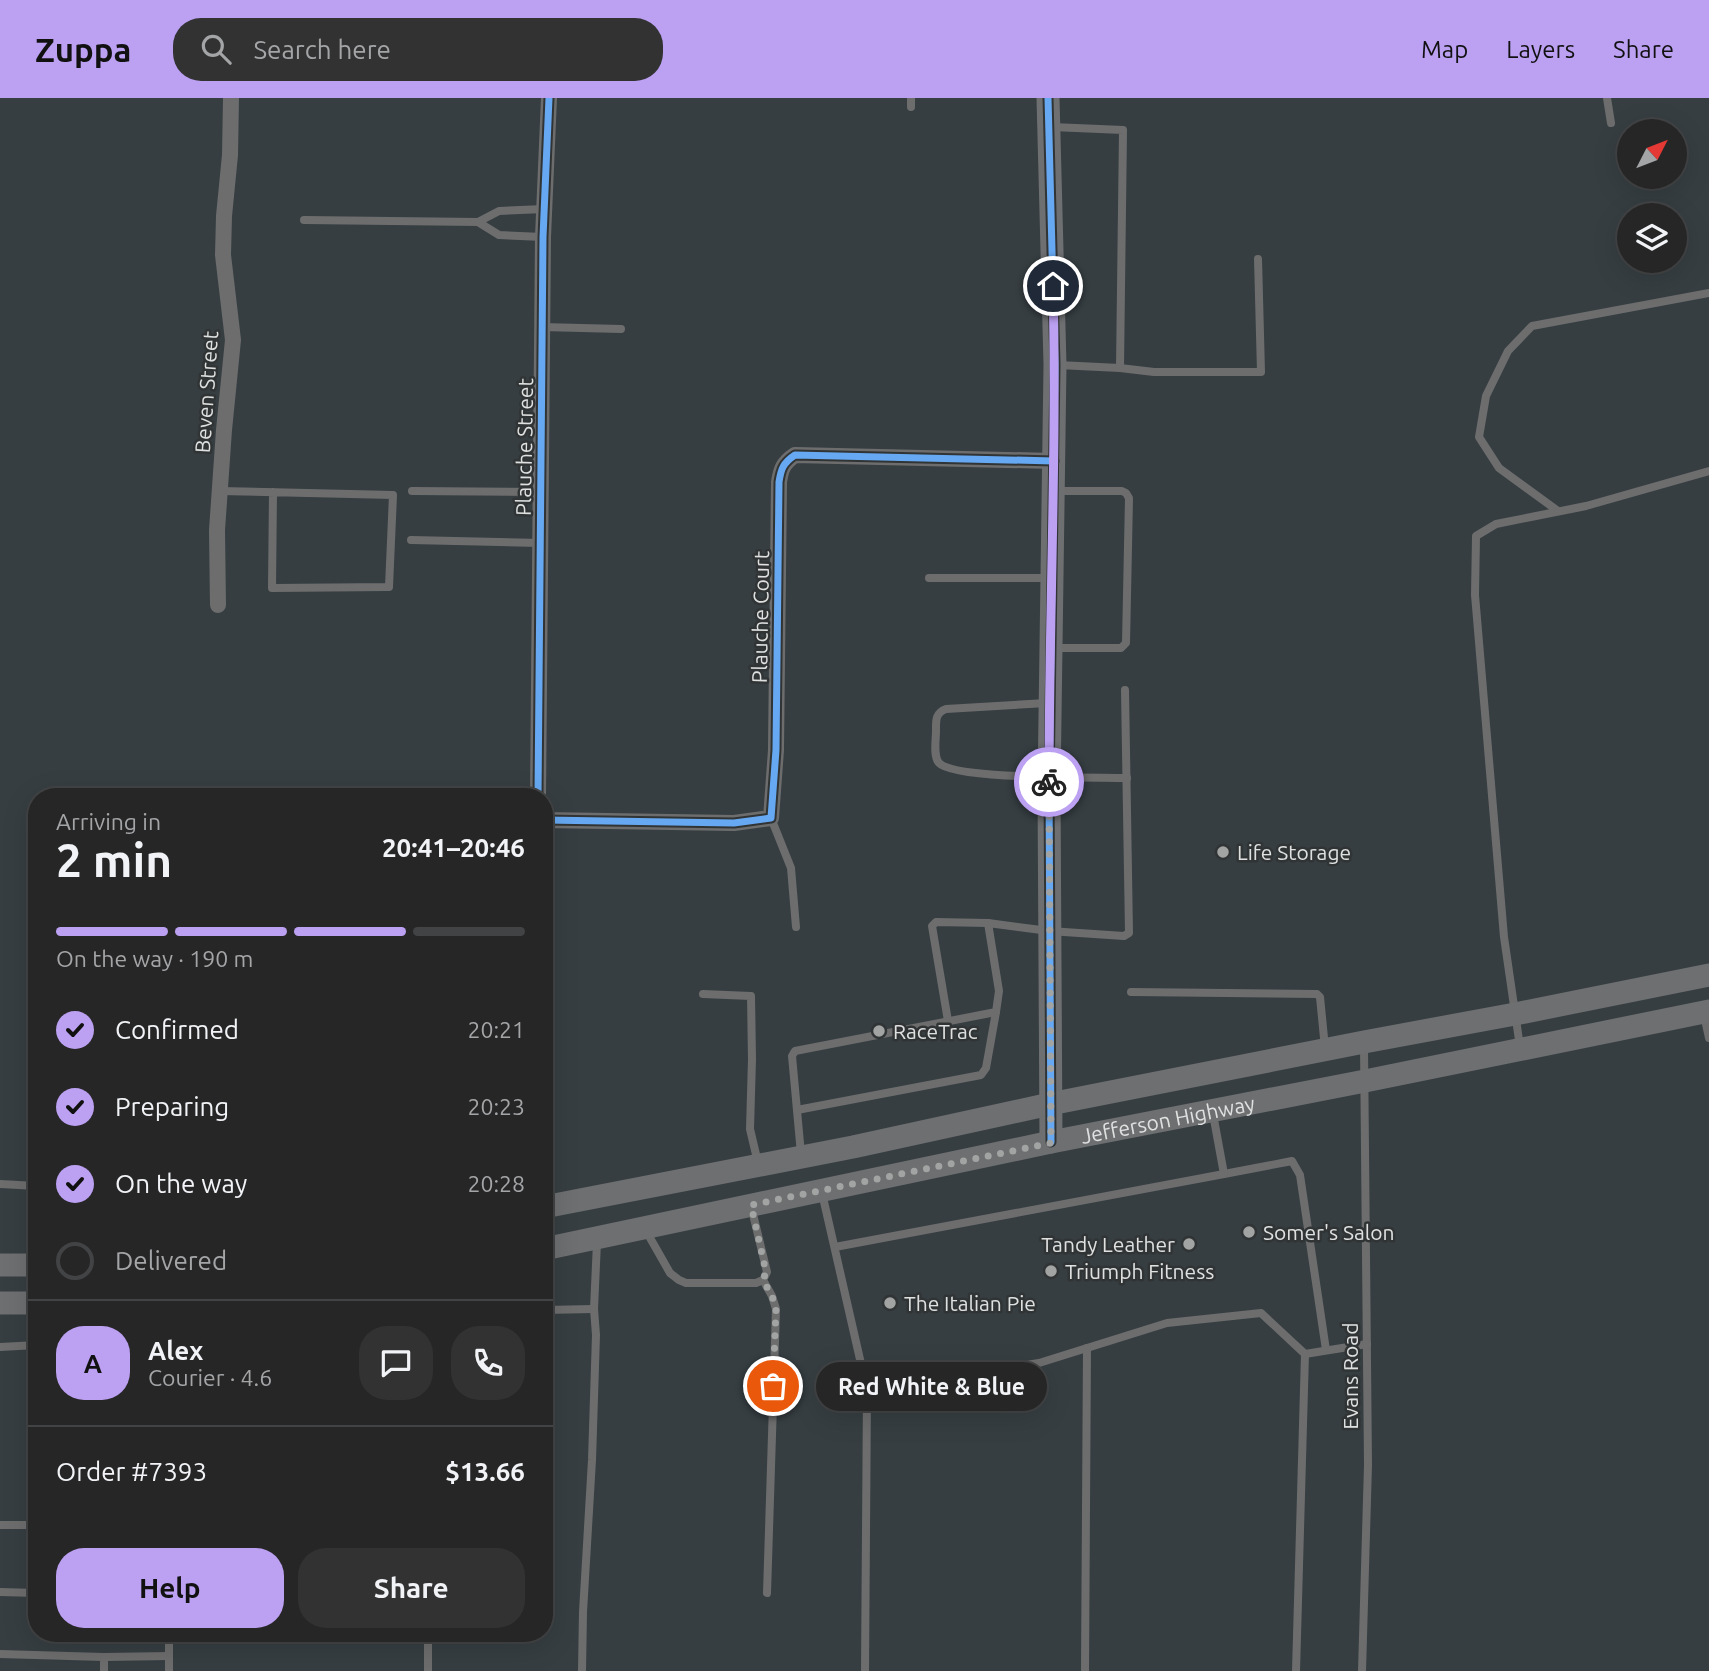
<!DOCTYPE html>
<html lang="en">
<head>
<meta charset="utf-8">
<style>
  body { margin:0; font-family:Ubuntu,sans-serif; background:#323233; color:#f1f3f6; height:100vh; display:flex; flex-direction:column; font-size:26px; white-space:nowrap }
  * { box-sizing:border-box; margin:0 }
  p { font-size:23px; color:#a4a5a7 }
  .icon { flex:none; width:38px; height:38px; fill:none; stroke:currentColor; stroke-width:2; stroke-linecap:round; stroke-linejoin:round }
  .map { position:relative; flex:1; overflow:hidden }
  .details { position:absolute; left:28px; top:690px; width:525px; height:854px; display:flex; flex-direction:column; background:#262627; border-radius:28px; box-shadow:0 7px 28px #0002,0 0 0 2px #424344 }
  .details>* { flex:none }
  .needle { width:46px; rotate:48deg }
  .buttons { position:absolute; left:1617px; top:21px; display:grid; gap:14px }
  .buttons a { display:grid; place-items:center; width:70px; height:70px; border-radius:50%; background:#262627; box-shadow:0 7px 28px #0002,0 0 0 2px #424344; font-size:35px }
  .pin { position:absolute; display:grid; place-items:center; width:60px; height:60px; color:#fff; margin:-30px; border:4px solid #fff; border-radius:50%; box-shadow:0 2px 7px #0007 }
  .courier { position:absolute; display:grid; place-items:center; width:70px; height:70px; margin:-35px; border:5px solid #bca0f2; border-radius:50%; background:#fff; color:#222; box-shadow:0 2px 9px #0007 }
  .bubble { position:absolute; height:49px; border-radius:24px; background:#262627; box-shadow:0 7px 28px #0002,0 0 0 2px #424344; font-size:23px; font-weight:600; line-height:49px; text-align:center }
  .overview em { font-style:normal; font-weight:600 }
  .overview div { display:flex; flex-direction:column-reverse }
  .overview { display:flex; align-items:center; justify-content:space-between; height:119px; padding:0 28px }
  h1 { font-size:46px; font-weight:600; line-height:52px }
  .bar { display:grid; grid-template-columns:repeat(4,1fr); gap:10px 7px; align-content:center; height:84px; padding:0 28px }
  .bar i { height:9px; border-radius:5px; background:#424344 }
  .bar .selected { background:#bca0f2 }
  .bar p { grid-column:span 4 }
  .line { display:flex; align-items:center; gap:18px; padding:0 28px; border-top:2px solid #424344 }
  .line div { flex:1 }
  .round { display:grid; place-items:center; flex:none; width:74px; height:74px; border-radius:28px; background:#323233 }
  ol { padding:0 28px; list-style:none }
  li { display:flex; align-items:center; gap:21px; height:77px }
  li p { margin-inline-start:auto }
  li .icon { padding:7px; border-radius:50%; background:#bca0f2; color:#111; stroke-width:4 }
  li:last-child { color:#a4a5a7 }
  li i { width:38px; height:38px; border:4px solid #424344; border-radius:50% }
  .button { display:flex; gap:14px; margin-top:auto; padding:14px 28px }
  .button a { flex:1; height:80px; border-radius:28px; background:#bca0f2; color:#111; font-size:28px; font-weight:600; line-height:80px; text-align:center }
  .button a+a { background:#323233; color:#f1f3f6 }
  header { display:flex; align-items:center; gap:42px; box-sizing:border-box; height:98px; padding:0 35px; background:#bca0f2; color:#111 }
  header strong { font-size:33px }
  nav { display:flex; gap:38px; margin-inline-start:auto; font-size:24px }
  .search { width:490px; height:63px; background:#323233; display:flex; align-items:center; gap:18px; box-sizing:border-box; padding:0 24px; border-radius:28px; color:#a4a5a7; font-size:26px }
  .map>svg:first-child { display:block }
  .built { fill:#363e42; fill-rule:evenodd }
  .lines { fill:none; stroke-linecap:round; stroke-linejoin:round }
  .lane { stroke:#6d6d6d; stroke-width:8 }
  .street { stroke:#6d6d6d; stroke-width:16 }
  .secondary { stroke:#6e6f70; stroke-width:23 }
  .cycleway-casing { stroke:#313435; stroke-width:11 }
  .cycleway { stroke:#66a8f1; stroke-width:7 }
  .done { stroke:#a2a4a4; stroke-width:7; stroke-dasharray:0 12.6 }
  .route { stroke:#bca0f2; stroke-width:9 }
  .poi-dot { fill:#a2a4a4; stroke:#313435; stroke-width:2.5 }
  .labels { text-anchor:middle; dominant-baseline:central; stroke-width:5; stroke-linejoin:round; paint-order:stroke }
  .street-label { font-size:21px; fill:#dfe1e1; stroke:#313435 }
  .poi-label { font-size:21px; fill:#dfe1e1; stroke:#313435; text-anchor:start }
</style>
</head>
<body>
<header>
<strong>Zuppa</strong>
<div class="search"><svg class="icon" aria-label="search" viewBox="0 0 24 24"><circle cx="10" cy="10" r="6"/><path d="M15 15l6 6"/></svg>Search here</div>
<nav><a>Map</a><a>Layers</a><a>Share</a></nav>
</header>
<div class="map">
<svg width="1709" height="1573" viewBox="0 0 1709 1573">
  <rect width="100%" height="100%" fill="#323334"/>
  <path class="built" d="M0,0H1709V1573H0ZM1629,33H1675V79H1629ZM1629,117H1675V163H1629ZM37,698H544V1535H37Z"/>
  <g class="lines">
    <g class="lane">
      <path d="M911,0V9"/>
      <path d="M1607,0L1611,25"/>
      <path d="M1052,29L1123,32L1120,270"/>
      <path d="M304,122L478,124"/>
      <path d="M543,139L499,137L478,124L499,113L544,111"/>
      <path d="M542,229L621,231"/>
      <path d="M1058,267L1120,270L1154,274H1261L1258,161"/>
      <path d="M220,393L393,397L389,489L272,490L273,394"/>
      <path d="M412,393L540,394"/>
      <path d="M1558,413L1499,370L1479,339L1486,298L1508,253L1532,228L1709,195"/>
      <path d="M411,442L540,445"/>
      <path d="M929,480H1049"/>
      <path d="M1054,550H1121L1126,545L1129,400L1126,395L1122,393H1056"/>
      <path d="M1047,605L946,611C935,615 936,623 936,633C936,642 933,658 939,665C955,682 1097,679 1127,680"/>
      <path d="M771,720L791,770L796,829"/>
      <path d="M1131,894L1317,896L1320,899L1325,950"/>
      <path d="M703,896L751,898L752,961L750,1031L758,1065"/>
      <path d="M1704,917L1709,940"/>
      <path d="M948,923L932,828L936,824L988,825"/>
      <path d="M1520,949L1504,839L1475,497L1476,438L1496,426L1586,408L1709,373"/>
      <path d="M797,1012L981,977L986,970L996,914"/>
      <path d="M801,1056L792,958L795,953L996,914L999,893L988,825L1049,833L1124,838L1129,835L1125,592"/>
      <path d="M1224,1076L1292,1063L1300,1077L1326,1252"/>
      <path d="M0,1086L37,1088"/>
      <path d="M822,1095L867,1292L865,1573"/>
      <path d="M751,1108L767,1174L763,1182L772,1198L776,1211L767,1495"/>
      <path d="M645,1131L670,1175L679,1182L686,1185H756L763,1182"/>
      <path d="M835,1149L1224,1076L1213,1016"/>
      <path d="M544,1212L594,1211"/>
      <path d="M0,1249L37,1247"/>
      <path d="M867,1292L1039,1265L1167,1225L1261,1215L1305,1256"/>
      <path d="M0,1427H37"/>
      <path d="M0,1494L37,1495"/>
      <path d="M0,1556L104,1559V1573"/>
      <path d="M104,1559L169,1558"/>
      <path d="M169,1573V1535"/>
      <path d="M428,1573V1535"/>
      <path d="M582,1573L583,1514L592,1362L596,1237L594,1211L597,1144"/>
      <path d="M1085,1573L1087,1250"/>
      <path d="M1296,1573L1305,1256L1367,1246"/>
      <path d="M1362,1573L1368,1367L1364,947"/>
    </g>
    <g class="street">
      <path d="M218,507L217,432L224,332L233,242L223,157L224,118L230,57L231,0"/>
      <path d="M538,698L543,139L549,0"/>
      <path d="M544,722L734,725L771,720L776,652L779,384C781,371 783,365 795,357L1054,363"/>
    </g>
    <g class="secondary">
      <path d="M1048,0L1055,267L1049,689L1051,1044"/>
      <path d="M544,1109L853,1049L1050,1006L1364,944L1515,916L1709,877"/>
      <path id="s1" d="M544,1151L1051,1044L1365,983L1709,913"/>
      <path d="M0,1167H37"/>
      <path d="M0,1205H37"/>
    </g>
    <defs>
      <g id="cycleway">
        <path d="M1048,0L1055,267L1049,689L1051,1044"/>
        <path d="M538,698L543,139L549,0"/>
        <path d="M544,722L734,725L771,720L776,652L779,384C781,371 783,365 795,357L1054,363"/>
      </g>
    </defs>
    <use href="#cycleway" class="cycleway-casing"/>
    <use href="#cycleway" class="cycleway"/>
  </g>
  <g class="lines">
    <path class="done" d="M773,1288L776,1211L772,1198L763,1182L766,1174L751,1107L1051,1045L1049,684"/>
    <path class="route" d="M1049,684C1049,518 1057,353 1053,188"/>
  </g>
  <g class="poi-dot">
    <circle cx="1223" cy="754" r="7"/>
    <circle cx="879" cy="933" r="7"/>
    <circle cx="1249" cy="1134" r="7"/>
    <circle cx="1189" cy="1146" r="7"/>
    <circle cx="1051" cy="1173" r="7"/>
    <circle cx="890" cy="1205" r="7"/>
  </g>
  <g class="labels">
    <g class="street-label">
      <text transform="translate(206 294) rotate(-86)">Beven Street</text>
      <text transform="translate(524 349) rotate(-89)">Plauche Street</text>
      <text transform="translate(760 519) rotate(-89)">Plauche Court</text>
      <text stroke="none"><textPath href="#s1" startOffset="637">Jefferson Highway</textPath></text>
      <text transform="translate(1350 1278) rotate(-90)">Evans Road</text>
    </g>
    <g class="poi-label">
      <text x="1237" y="754">Life Storage</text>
      <text x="893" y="933">RaceTrac</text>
      <text x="1263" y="1134">Somer's Salon</text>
      <text x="1175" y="1146" text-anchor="end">Tandy Leather</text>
      <text x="1065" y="1173">Triumph Fitness</text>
      <text x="904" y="1205">The Italian Pie</text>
    </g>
  </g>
</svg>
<div class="buttons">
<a><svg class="needle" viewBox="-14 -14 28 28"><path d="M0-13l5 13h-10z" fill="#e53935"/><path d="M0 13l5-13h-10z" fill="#a4a5a7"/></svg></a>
<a><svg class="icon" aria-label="layers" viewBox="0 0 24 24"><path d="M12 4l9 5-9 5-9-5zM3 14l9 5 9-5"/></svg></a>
</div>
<div class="pin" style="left:773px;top:1288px;background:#ea580c"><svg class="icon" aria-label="bag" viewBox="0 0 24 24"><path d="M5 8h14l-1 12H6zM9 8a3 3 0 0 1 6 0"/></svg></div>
<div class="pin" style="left:1053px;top:188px;background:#1f2937"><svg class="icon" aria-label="home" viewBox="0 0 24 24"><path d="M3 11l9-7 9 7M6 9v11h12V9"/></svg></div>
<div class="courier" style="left:1049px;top:684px"><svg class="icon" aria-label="bike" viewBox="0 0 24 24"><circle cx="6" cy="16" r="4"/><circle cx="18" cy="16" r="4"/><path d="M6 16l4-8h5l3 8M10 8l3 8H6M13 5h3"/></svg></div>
<div class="bubble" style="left:816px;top:1264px;width:231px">Red White &amp; Blue</div>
<section class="details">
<div class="overview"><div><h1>2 min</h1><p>Arriving in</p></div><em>20:41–20:46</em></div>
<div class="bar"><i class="selected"></i><i class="selected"></i><i class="selected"></i><i></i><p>On the way · 190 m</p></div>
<ol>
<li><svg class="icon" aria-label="check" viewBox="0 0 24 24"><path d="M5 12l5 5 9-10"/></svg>Confirmed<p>20:21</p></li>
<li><svg class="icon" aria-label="check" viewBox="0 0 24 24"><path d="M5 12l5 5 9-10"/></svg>Preparing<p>20:23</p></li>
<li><svg class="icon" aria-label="check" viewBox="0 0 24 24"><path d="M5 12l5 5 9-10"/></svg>On the way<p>20:28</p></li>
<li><i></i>Delivered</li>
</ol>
<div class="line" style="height:126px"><b class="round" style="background:#bca0f2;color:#111">A</b><div><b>Alex</b><p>Courier · 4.6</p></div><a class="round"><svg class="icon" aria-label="chat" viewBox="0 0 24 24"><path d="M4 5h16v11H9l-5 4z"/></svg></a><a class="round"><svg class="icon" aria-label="phone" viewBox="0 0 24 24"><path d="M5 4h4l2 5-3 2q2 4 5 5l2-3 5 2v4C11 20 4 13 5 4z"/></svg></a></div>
<div class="line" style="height:91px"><div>Order #7393</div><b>$13.66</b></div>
<div class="button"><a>Help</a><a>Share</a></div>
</section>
</div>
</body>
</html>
